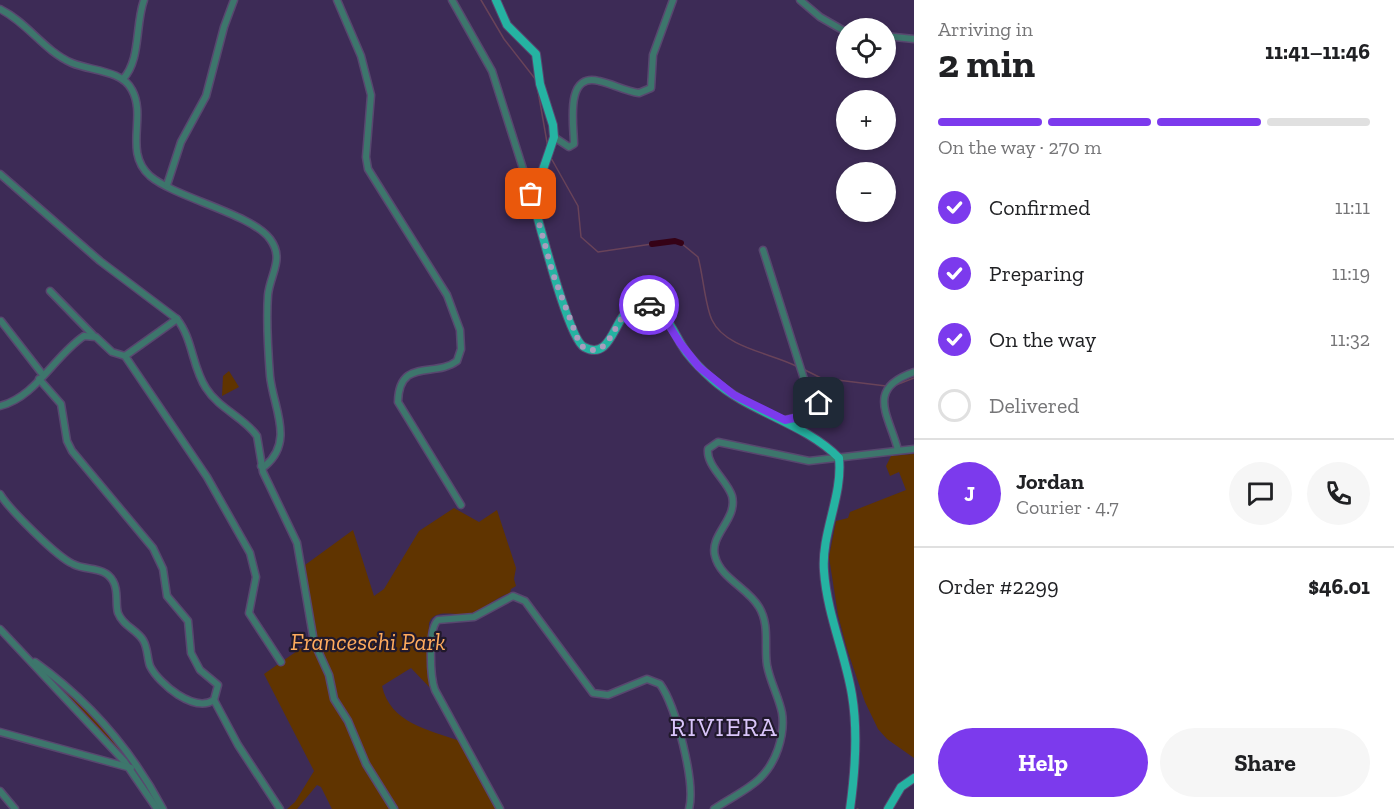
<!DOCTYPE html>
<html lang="en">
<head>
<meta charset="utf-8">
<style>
  body { margin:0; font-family:"Zilla Slab",serif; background:#f6f6f6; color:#202124; height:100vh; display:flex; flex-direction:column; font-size:22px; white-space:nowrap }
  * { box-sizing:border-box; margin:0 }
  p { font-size:20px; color:#757577 }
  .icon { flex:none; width:33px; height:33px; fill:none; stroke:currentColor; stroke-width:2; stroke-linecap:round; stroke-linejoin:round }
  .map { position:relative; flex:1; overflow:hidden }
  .details { display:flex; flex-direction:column; background:#fff; width:480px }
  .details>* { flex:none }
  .buttons { position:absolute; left:836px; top:18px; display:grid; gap:12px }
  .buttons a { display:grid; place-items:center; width:60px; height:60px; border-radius:50%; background:#fff; box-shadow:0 3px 9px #0003; font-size:30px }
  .pin { position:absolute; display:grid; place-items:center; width:51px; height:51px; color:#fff; margin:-26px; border-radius:12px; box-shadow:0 3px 9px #0006 }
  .courier { position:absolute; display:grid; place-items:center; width:60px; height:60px; margin:-30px; border:4px solid #7c3aed; border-radius:50%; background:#fff; color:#222; box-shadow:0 2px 8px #0007 }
  .headline em { font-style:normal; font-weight:700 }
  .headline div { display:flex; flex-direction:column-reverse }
  .headline { display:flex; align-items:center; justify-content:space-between; height:102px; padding:0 24px }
  h1 { font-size:39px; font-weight:700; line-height:45px }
  .bar { display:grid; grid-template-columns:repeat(4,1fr); gap:9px 6px; align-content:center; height:72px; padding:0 24px }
  .bar i { height:8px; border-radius:4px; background:#e0e0e0 }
  .bar .on { background:#7c3aed }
  .bar p { grid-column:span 4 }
  .line { display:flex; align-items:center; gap:15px; padding:0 24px; border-top:2px solid #e0e0e0 }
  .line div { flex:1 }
  .round { display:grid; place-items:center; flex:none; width:63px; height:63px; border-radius:32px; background:#f6f6f6 }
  ol { padding:0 24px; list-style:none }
  li { display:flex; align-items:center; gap:18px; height:66px }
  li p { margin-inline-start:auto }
  li .icon { padding:6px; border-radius:50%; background:#7c3aed; color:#fff; stroke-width:4 }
  li:last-child { color:#757577 }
  li i { width:33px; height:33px; border:3px solid #e0e0e0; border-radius:50% }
  .action { display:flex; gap:12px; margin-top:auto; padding:12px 24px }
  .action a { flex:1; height:69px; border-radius:36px; background:#7c3aed; color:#fff; font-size:24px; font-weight:700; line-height:69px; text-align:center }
  .action a+a { background:#f6f6f6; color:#202124 }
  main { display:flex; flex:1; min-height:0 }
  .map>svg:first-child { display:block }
  .green { fill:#603400 }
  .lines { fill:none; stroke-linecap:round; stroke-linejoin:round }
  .stream { stroke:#694359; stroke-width:1.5 }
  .canal { stroke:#350216; stroke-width:6 }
  .minor-casing { stroke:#58476f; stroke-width:9 }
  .major-casing { stroke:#58476f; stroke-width:10 }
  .minor { stroke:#3d766c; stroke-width:6 }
  .major { stroke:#25b3a2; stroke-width:8 }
  .done { stroke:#a99dbd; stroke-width:6; stroke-dasharray:0 10.8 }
  .route { stroke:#7c3aed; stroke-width:8 }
  .labels { text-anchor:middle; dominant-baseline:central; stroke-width:4.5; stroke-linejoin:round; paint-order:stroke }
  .park-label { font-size:24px; font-style:italic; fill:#feab5e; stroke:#21192c }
  .neighbourhood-label { font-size:26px; letter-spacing:1.5px; fill:#d9c5fa; stroke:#21192c }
</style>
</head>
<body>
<main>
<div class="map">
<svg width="914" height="809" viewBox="0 0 914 809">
  <rect width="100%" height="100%" fill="#3d2b56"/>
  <g class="green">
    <path d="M229,371L239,387L222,396L223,376Z"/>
    <path d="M914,454V758L887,739L878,729L865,702L847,649L838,615L829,557L836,521L848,518L850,512L906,490L899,472L890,476L886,466L891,456Z"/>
    <path d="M454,508L479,522L497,510L516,568L514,579L516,586L511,589L510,593C495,597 482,612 467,614C454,616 435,608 429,623L427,672L433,691L411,668L382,686C390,723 429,730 460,741L496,809H399L367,759L350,718L337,696L331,673L315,634L305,565L353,530L374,596L384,589L419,531Z"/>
    <path d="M310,642L325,674L332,702L346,723L362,764L391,809H332L321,787L317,785L297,809H287L295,802L314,771L264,674Z"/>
    <path d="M62,685C99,723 138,760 159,809L131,766L59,688Z"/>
  </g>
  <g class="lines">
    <g class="stream">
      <path d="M481,0L504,39L536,80"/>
      <path d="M538,91L548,148"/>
      <path d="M551,158L578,206L581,237L598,252L652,244"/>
      <path d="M681,243L698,257C703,274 705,306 712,320C725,348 771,353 796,366"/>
      <path d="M803,369L821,378L886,386"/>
      <path d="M896,385L914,378"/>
      <path d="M857,809H858"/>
    </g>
    <path class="canal" d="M652,244L675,241L681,243"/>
    <defs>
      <g id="minor">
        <path d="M337,0L361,56L371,95L366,157L368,169L447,295L460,330L461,349L457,361C435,378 399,357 398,402L461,505"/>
        <path d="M452,0L492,71L531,194"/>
        <path d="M800,0L820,17L846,32"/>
        <path d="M0,9C28,23 44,51 72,63C91,71 122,70 132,90C147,117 123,152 150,176C176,198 252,214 270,239C285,259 270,274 268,295C266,321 268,350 270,376C273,407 295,441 265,466H261"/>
        <path d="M885,36L914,39"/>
        <path d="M123,79C141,60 135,25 144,0"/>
        <path d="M554,137L569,147L574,144C574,127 564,72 599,81C613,84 625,91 639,93L651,88L653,55L673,0"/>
        <path d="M0,174L100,261L177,319C193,339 192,367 206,388C219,409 244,417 257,436L263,472L297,543L314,642L329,675L334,699L348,721L366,764L394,809"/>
        <path d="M167,185L181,142L206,96L224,27L234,0"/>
        <path d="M763,250L804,379L820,406L816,413L785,420"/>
        <path d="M50,291L93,335"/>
        <path d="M1,321L43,375"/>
        <path d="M125,356L207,477L250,553L256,577L249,613L281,662"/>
        <path d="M39,379L61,404L67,441L72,451L153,548L163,569L167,596L188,621L191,653L200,670L218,685L214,700"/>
        <path d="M0,406C36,397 54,356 84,336L96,337L112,352L125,356L177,319"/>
        <path d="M898,450C889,415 865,389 914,372"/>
        <path d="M0,494C9,509 57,557 73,564C86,571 105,566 113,581C119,591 115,603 118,613C123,626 136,629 143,640C148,648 147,658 150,666C159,684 194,713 214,700"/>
        <path d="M0,629L124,761L157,809"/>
        <path d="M35,662C88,700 132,751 163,809"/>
        <path d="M214,700L238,745L280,809"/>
        <path d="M0,732L131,768"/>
        <path d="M0,791L15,809"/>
        <path d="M500,809L435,690C430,677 428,628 438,620L474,617L513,596L525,601L593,693L608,695L647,679L660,684C676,706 696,783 689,809"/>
        <path d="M714,809C742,790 766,784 778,749C782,737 784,725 782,713C779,697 770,682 767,665C764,646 770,625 759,607C748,588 720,578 715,556C709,535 738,519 732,496C727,480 706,466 708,449L718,442L809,461L914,449"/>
      </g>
      <g id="major">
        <path d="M496,0L507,25L536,54L540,84L553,125L554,137L549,152L537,187L531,194C538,217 568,339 584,347C619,366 613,289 652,306C668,313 676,339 687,353C694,362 703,371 712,379C750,413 803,422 839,458C843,496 821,533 824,571C827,614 845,653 852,695C858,731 855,773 850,809"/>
        <path d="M888,809L901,787L914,778"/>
      </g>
    </defs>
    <use href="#minor" class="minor-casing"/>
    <use href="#major" class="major-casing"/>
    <use href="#minor" class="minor"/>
    <use href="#major" class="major"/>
  </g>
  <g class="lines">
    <path class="done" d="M531,194L553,274L580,345C617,369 611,297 649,305"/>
    <path class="route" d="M649,305L660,311L680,343L699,367L734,395L785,420L816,413L819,403"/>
  </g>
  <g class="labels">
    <g class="park-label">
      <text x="368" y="641">Franceschi Park</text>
    </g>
    <g class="neighbourhood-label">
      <text x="724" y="727">RIVIERA</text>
    </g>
  </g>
</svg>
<div class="buttons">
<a><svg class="icon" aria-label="locate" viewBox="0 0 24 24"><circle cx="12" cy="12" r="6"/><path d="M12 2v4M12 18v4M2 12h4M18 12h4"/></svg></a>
<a>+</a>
<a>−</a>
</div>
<div class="pin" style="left:531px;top:194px;background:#ea580c"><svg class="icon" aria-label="bag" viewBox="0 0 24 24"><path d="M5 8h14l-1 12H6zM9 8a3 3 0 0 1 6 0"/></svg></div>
<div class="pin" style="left:819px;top:403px;background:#1f2937"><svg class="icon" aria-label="home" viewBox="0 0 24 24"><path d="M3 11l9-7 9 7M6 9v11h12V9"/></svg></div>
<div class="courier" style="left:649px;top:305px"><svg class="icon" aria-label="car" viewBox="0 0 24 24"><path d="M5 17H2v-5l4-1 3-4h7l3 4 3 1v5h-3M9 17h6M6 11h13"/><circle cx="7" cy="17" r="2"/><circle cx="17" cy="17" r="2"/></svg></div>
</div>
<section class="details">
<div class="headline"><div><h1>2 min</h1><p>Arriving in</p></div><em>11:41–11:46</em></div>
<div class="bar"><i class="on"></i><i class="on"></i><i class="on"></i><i></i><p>On the way · 270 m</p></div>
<ol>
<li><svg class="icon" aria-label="check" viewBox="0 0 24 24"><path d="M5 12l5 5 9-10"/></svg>Confirmed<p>11:11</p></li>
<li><svg class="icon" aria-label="check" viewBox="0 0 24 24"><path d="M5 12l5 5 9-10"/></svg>Preparing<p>11:19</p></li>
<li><svg class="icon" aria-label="check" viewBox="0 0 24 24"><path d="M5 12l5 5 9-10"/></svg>On the way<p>11:32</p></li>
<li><i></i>Delivered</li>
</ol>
<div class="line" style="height:108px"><b class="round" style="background:#7c3aed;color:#fff">J</b><div><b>Jordan</b><p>Courier · 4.7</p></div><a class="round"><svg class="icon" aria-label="chat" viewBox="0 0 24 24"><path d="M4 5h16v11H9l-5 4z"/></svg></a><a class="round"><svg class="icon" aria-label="phone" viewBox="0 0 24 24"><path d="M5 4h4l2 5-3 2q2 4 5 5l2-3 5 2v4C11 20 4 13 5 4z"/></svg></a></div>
<div class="line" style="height:78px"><div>Order #2299</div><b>$46.01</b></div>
<div class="action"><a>Help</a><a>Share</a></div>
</section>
</main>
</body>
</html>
